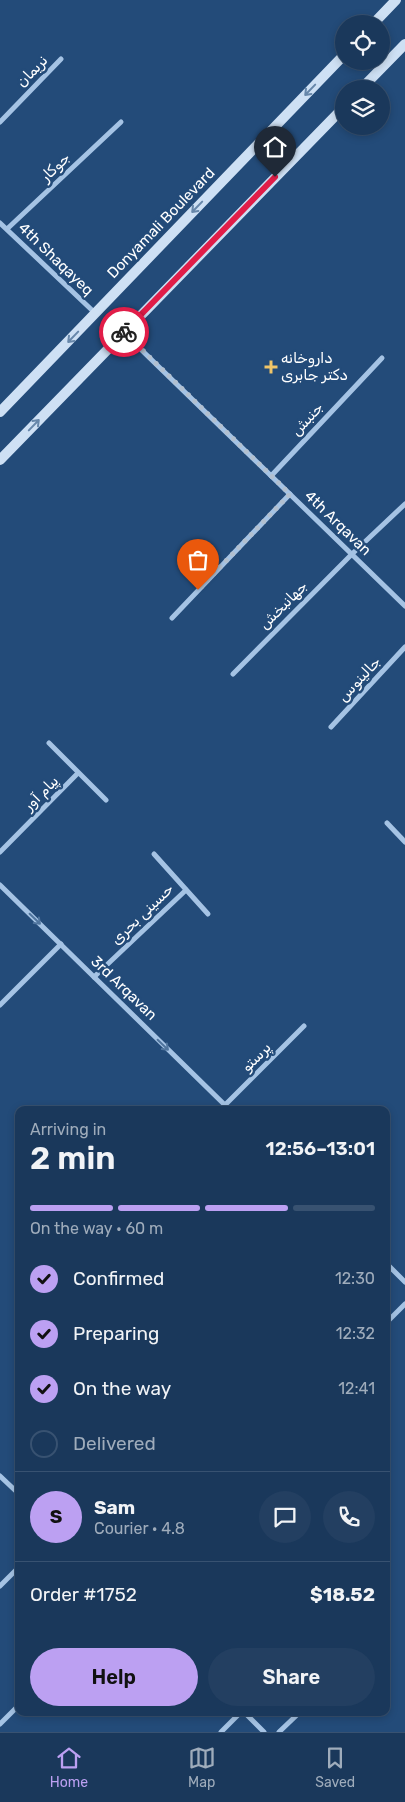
<!DOCTYPE html>
<html lang="en">
<head>
<meta charset="utf-8">
<style>
  body { margin:0; font-family:Rubik,"Noto Sans Arabic",sans-serif; background:#233f61; color:#f1f3f6; height:100vh; display:flex; flex-direction:column; font-size:19px; white-space:nowrap }
  * { box-sizing:border-box; margin:0 }
  p { font-size:16px; color:#9facbb }
  .icon { flex:none; width:28px; height:28px; fill:none; stroke:currentColor; stroke-width:2; stroke-linecap:round; stroke-linejoin:round }
  .map { position:relative; flex:1; overflow:hidden }
  .details { position:absolute; left:15px; top:1106px; width:375px; height:610px; display:flex; flex-direction:column; background:#1a385b; border-radius:10px; box-shadow:0 2px 8px #0003,0 0 0 1px #385271 }
  .details>* { flex:none }
  .controls { position:absolute; left:335px; top:15px; display:grid; gap:10px }
  .controls a { display:grid; place-items:center; width:55px; height:55px; border-radius:50%; background:#1a385b; box-shadow:0 2px 8px #0003,0 0 0 1px #385271; font-size:25px }
  .pin { position:absolute; display:grid; place-items:center; width:42px; height:42px; color:#fff; margin:-51px -21px; border-radius:50% 50% 50% 0; rotate:-45deg; box-shadow:0 0 5px #0007 }
  .pin .icon { rotate:45deg }
  .courier { position:absolute; display:grid; place-items:center; width:50px; height:50px; margin:-25px; border:4px solid #e11d48; border-radius:50%; background:#fff; color:#222; box-shadow:0 1px 6px #0007 }
  .summary em { font-style:normal; font-weight:600 }
  .summary div { display:flex; flex-direction:column-reverse }
  .summary { display:flex; align-items:center; justify-content:space-between; height:85px; padding:0 15px }
  h1 { font-size:32px; font-weight:600; line-height:38px }
  .bar { display:grid; grid-template-columns:repeat(4,1fr); gap:8px 5px; align-content:center; height:60px; padding:0 15px }
  .bar i { height:6px; border-radius:4px; background:#385271 }
  .bar .current { background:#bca0f2 }
  .bar p { grid-column:span 4 }
  .line { display:flex; align-items:center; gap:12px; padding:0 15px; border-top:1px solid #385271 }
  .line div { flex:1 }
  .round { display:grid; place-items:center; flex:none; width:52px; height:52px; border-radius:26px; background:#233f61 }
  ol { padding:0 15px; list-style:none }
  li { display:flex; align-items:center; gap:15px; height:55px }
  li p { margin-inline-start:auto }
  li .icon { padding:5px; border-radius:50%; background:#bca0f2; color:#111; stroke-width:4 }
  li:last-child { color:#9facbb }
  li i { width:28px; height:28px; border:2px solid #385271; border-radius:50% }
  .primary-button { display:flex; gap:10px; margin-top:auto; padding:10px 15px }
  .primary-button a { flex:1; height:58px; border-radius:30px; background:#bca0f2; color:#111; font-size:20px; font-weight:600; line-height:58px; text-align:center }
  .primary-button a+a { background:#233f61; color:#f1f3f6 }
  .tab-bar { display:flex; justify-content:space-around; align-items:center; height:70px; border-top:1px solid #385271; background:#1a385b; font-size:14px; color:#9facbb }
  .tab-bar a { display:grid; justify-items:center; gap:2px }
  .tab-bar .current { color:#bca0f2 }
  .map>svg:first-child { display:block }
  .lines { fill:none; stroke-linecap:round; stroke-linejoin:round }
  .street { stroke:#a5c3e4; stroke-width:5 }
  .secondary { stroke:#cee0f4; stroke-width:10 }
  .oneway { stroke:#6787aa }
  .oneway2 { stroke:#50759e }
  .done { stroke:#b2c0d0; stroke-width:5; stroke-dasharray:0 9 }
  .route { stroke:#e11d48; stroke-width:6 }
  .poi-dot { fill:#efc569; stroke:#234b79; stroke-width:2 }
  .labels { text-anchor:middle; dominant-baseline:central; stroke-width:5; stroke-linejoin:round; paint-order:stroke }
  .street-label { font-size:15px; fill:#fff; stroke:#234b79 }
  .poi-label { font-size:15px; fill:#fff; stroke:#234b79; text-anchor:start }
</style>
</head>
<body>
<div class="map">
<svg width="405" height="1732" viewBox="0 0 405 1732">
  <rect width="100%" height="100%" fill="#234b79"/>
  <g class="lines">
    <g class="street">
      <path d="M0,122L61,59"/>
      <path d="M0,223L95,313"/>
      <path d="M7,229L121,122"/>
      <path d="M124,333L405,606"/>
      <path d="M271,476L382,358"/>
      <path d="M172,618L290,494"/>
      <path d="M233,674L352,554L405,504"/>
      <path d="M331,727L405,647"/>
      <path d="M49,743L106,800"/>
      <path d="M387,823L405,842"/>
      <path d="M0,852L78,773"/>
      <path d="M154,854L208,914"/>
      <path d="M0,885L230,1110"/>
      <path d="M94,977L186,890"/>
      <path d="M0,1005L61,944"/>
      <path d="M225,1105L304,1026"/>
      <path d="M386,1263L405,1282"/>
      <path d="M386,1323L405,1304"/>
      <path d="M0,1476L19,1494"/>
      <path d="M0,1586L19,1567"/>
      <path d="M244,1712L264,1732"/>
      <path d="M0,1724L19,1705"/>
      <path d="M221,1732L241,1712"/>
      <path d="M279,1732L300,1712"/>
    </g>
    <g class="secondary">
      <path d="M373,24L396,0"/>
      <path d="M361,89L405,44"/>
      <path d="M0,412L344,55"/>
      <path d="M0,460L344,107"/>
    </g>
  </g>
  <defs><path id="oneway-shaft" d="M-6 0H5M1.5-3L5.5 0L1.5 3" fill="none" stroke-width="1.6" stroke-linecap="round" stroke-linejoin="round" transform="scale(1.25)"/></defs>
  <g class="oneway">
    <use href="#oneway-shaft" transform="translate(310 90) rotate(134)"/>
    <use href="#oneway-shaft" transform="translate(197 207) rotate(134)"/>
    <use href="#oneway-shaft" transform="translate(73 337) rotate(134)"/>
    <use href="#oneway-shaft" transform="translate(34 425) rotate(-46)"/>
  </g>
  <g class="oneway2">
    <use href="#oneway-shaft" transform="translate(35 919) rotate(44)"/>
    <use href="#oneway-shaft" transform="translate(163 1045) rotate(44)"/>
  </g>
  <g class="lines">
    <path class="done" d="M124,332L290,494L198,590"/>
    <path class="route" d="M124,332L275,177"/>
  </g>
  <path class="poi-dot" d="M268.5 359.5h5v5h5v5h-5v5h-5v-5h-5v-5h5z"/>
  <g class="labels">
    <g class="street-label">
      <text transform="translate(32 71) rotate(-46)">نریمان</text>
      <text transform="translate(55 167) rotate(-44)">جوکار</text>
      <text transform="translate(161 223) rotate(-46)">Donyamali Boulevard</text>
      <text transform="translate(56 259) rotate(44)">4th Shaqayeq</text>
      <text transform="translate(307 419) rotate(-47)">جنبش</text>
      <text transform="translate(338 523) rotate(44)">4th Arqavan</text>
      <text transform="translate(283 605) rotate(-45)">جهانبخش</text>
      <text transform="translate(359 679) rotate(-47)">جالینوس</text>
      <text transform="translate(41 793) rotate(-45)">پیام آور</text>
      <text transform="translate(142 914) rotate(-44)">حسینی بحری</text>
      <text transform="translate(124 988) rotate(44)">3rd Arqavan</text>
      <text transform="translate(256 1057) rotate(-45)">پرستو</text>
    </g>
    <g class="poi-label">
      <text x="281" y="358">داروخانه<tspan x="281" dy="17">دکتر جابری</tspan></text>
    </g>
  </g>
</svg>
<div class="controls">
<a><svg class="icon" aria-label="locate" viewBox="0 0 24 24"><circle cx="12" cy="12" r="6"/><path d="M12 2v4M12 18v4M2 12h4M18 12h4"/></svg></a>
<a><svg class="icon" aria-label="layers" viewBox="0 0 24 24"><path d="M12 4l9 5-9 5-9-5zM3 14l9 5 9-5"/></svg></a>
</div>
<div class="pin" style="left:198px;top:590px;background:#ea580c"><svg class="icon" aria-label="bag" viewBox="0 0 24 24"><path d="M5 8h14l-1 12H6zM9 8a3 3 0 0 1 6 0"/></svg></div>
<div class="pin" style="left:275px;top:177px;background:#1f2937"><svg class="icon" aria-label="home" viewBox="0 0 24 24"><path d="M3 11l9-7 9 7M6 9v11h12V9"/></svg></div>
<div class="courier" style="left:124px;top:332px"><svg class="icon" aria-label="bike" viewBox="0 0 24 24"><circle cx="6" cy="16" r="4"/><circle cx="18" cy="16" r="4"/><path d="M6 16l4-8h5l3 8M10 8l3 8H6M13 5h3"/></svg></div>
<section class="details">
<div class="summary"><div><h1>2 min</h1><p>Arriving in</p></div><em>12:56–13:01</em></div>
<div class="bar"><i class="current"></i><i class="current"></i><i class="current"></i><i></i><p>On the way · 60 m</p></div>
<ol>
<li><svg class="icon" aria-label="check" viewBox="0 0 24 24"><path d="M5 12l5 5 9-10"/></svg>Confirmed<p>12:30</p></li>
<li><svg class="icon" aria-label="check" viewBox="0 0 24 24"><path d="M5 12l5 5 9-10"/></svg>Preparing<p>12:32</p></li>
<li><svg class="icon" aria-label="check" viewBox="0 0 24 24"><path d="M5 12l5 5 9-10"/></svg>On the way<p>12:41</p></li>
<li><i></i>Delivered</li>
</ol>
<div class="line" style="height:90px"><b class="round" style="background:#bca0f2;color:#111">S</b><div><b>Sam</b><p>Courier · 4.8</p></div><a class="round"><svg class="icon" aria-label="chat" viewBox="0 0 24 24"><path d="M4 5h16v11H9l-5 4z"/></svg></a><a class="round"><svg class="icon" aria-label="phone" viewBox="0 0 24 24"><path d="M5 4h4l2 5-3 2q2 4 5 5l2-3 5 2v4C11 20 4 13 5 4z"/></svg></a></div>
<div class="line" style="height:65px"><div>Order #1752</div><b>$18.52</b></div>
<div class="primary-button"><a>Help</a><a>Share</a></div>
</section>
</div>
<nav class="tab-bar">
<a class="current"><svg class="icon" aria-label="home" viewBox="0 0 24 24"><path d="M3 11l9-7 9 7M6 9v11h12V9"/></svg>Home</a>
<a><svg class="icon" aria-label="map" viewBox="0 0 24 24"><path d="M3 6l6-2 6 2 6-2v14l-6 2-6-2-6 2zM9 4v14M15 6v14"/></svg>Map</a>
<a><svg class="icon" aria-label="saved" viewBox="0 0 24 24"><path d="M7 4h10v16l-5-4-5 4z"/></svg>Saved</a>
</nav>
</body>
</html>
